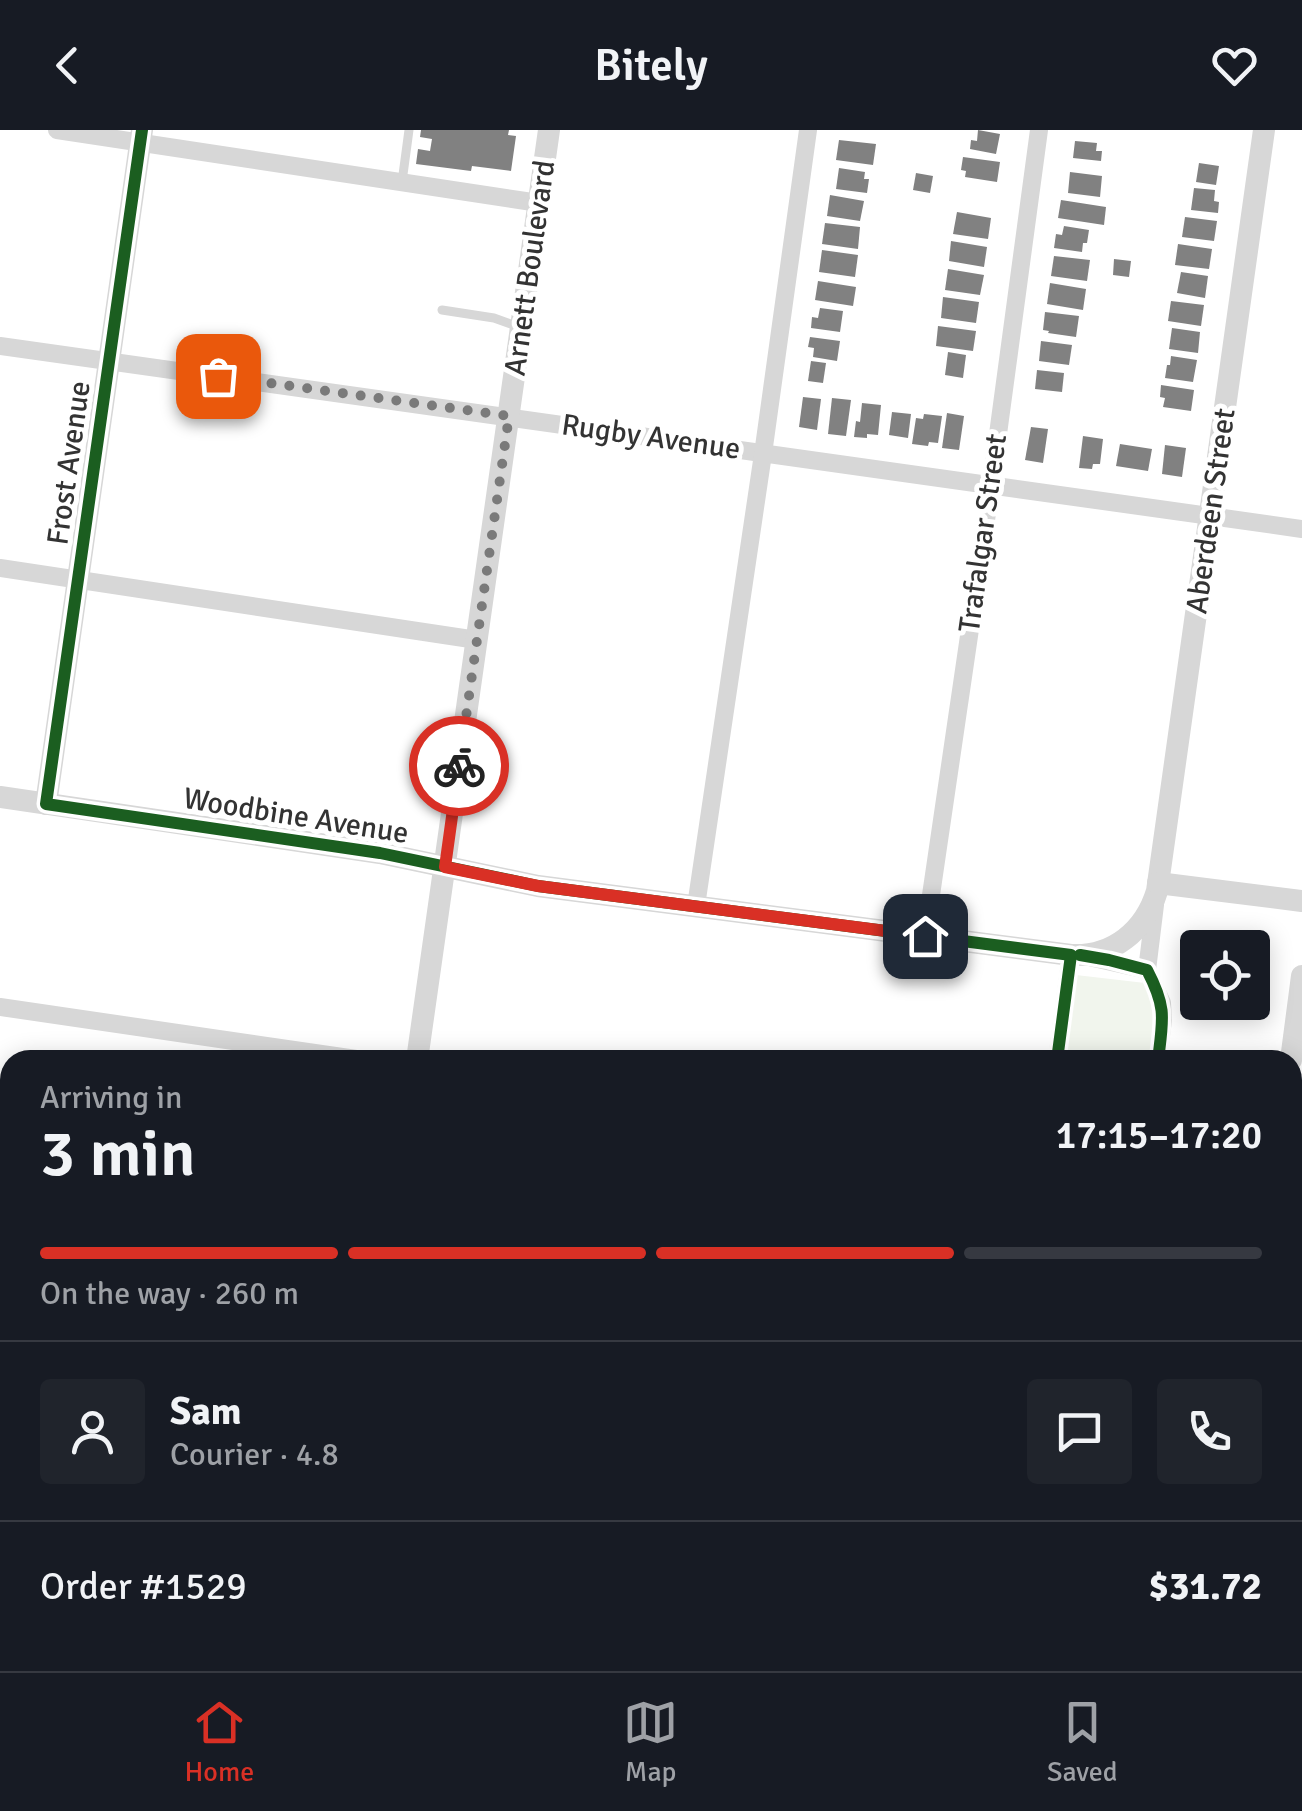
<!DOCTYPE html>
<html lang="en">
<head>
<meta charset="utf-8">
<style>
  body { margin:0; font-family:Signika,sans-serif; background:#20242c; color:#f1f3f6; height:100vh; display:flex; flex-direction:column; font-size:38px; white-space:nowrap }
  * { box-sizing:border-box; margin:0 }
  p { font-size:32px; color:#9ea1a6 }
  .icon { flex:none; width:55px; height:55px; fill:none; stroke:currentColor; stroke-width:2; stroke-linecap:round; stroke-linejoin:round }
  .map { position:relative; flex:1; overflow:hidden }
  .side { position:absolute; left:0px; top:920px; width:1302px; height:622px; display:flex; flex-direction:column; background:#171b24; border-radius:30px 30px 0 0; box-shadow:0 5px 25px #0003 }
  .side>* { flex:none }
  .controls { position:absolute; left:1180px; top:800px; display:grid; gap:20px }
  .controls a { display:grid; place-items:center; width:90px; height:90px; border-radius:10px; background:#171b24; box-shadow:0 5px 25px #0003; font-size:50px }
  .pin { position:absolute; display:grid; place-items:center; width:85px; height:85px; color:#fff; margin:-42px; border-radius:20px; box-shadow:0 5px 15px #0006 }
  .courier { position:absolute; display:grid; place-items:center; width:100px; height:100px; margin:-50px; border:8px solid #d93025; border-radius:50%; background:#fff; color:#222; box-shadow:0 2px 12px #0007 }
  .headline em { font-style:normal; font-weight:600 }
  .headline div { display:flex; flex-direction:column-reverse }
  .headline { display:flex; align-items:center; justify-content:space-between; height:170px; padding:0 40px }
  h1 { font-size:65px; font-weight:600; line-height:75px }
  .bar { display:grid; grid-template-columns:repeat(4,1fr); gap:15px 10px; align-content:center; height:120px; padding:0 40px }
  .bar i { height:12px; border-radius:8px; background:#363941 }
  .bar .selected { background:#d93025 }
  .bar p { grid-column:span 4 }
  .line { display:flex; align-items:center; gap:25px; padding:0 40px; border-top:2px solid #363941 }
  .line div { flex:1 }
  .round { display:grid; place-items:center; flex:none; width:105px; height:105px; border-radius:10px; background:#20242c }
  header { display:flex; justify-content:space-between; align-items:center; height:130px; padding:0 40px; background:#171b24; font-size:45px; font-weight:600 }
  .dock { display:flex; justify-content:space-around; align-items:center; height:140px; border-top:2px solid #363941; background:#171b24; font-size:28px; color:#9ea1a6 }
  .dock a { display:grid; justify-items:center; gap:5px }
  .dock .selected { color:#d93025 }
  .map>svg:first-child { display:block }
  .green { fill:#f1f5ed }
  .building { fill:#818181 }
  .lines { fill:none; stroke-linecap:round; stroke-linejoin:round }
  .service { stroke:#d7d7d7; stroke-width:9 }
  .minor { stroke:#d7d7d7; stroke-width:18 }
  .tertiary { stroke:#d7d7d7; stroke-width:22 }
  .cycleway-casing { stroke:#fff; stroke-width:19 }
  .cycleway { stroke:#1b5e20; stroke-width:12 }
  .done { stroke:#7a7a7a; stroke-width:10; stroke-dasharray:0 18 }
  .route { stroke:#d93025; stroke-width:12 }
  .labels { text-anchor:middle; dominant-baseline:central; stroke-width:10; stroke-linejoin:round; paint-order:stroke }
  .street-label { font-size:30px; fill:#333; stroke:#fff }
</style>
</head>
<body>
<header><svg class="icon" aria-label="back" viewBox="0 0 24 24"><path d="M15 5l-7 7 7 7"/></svg>Bitely<svg class="icon" aria-label="heart" viewBox="0 0 24 24"><path d="M12 20l-8-8c-3-5 5-10 8-4 3-6 11-1 8 4z"/></svg></header>
<div class="map">
<svg width="1302" height="1541" viewBox="0 0 1302 1541">
  <rect width="100%" height="100%" fill="#fff"/>
  <path class="green" d="M1076,845L1145,853L1156,878L1150,930H1065Z"/>
  <g class="building">
    <path d="M421,0H509L508,5L516,6L511,41L472,36L471,41L416,34L418,19L430,21L432,9L420,7Z"/>
    <path d="M978,0L1000,4L996,24L970,19L971,10L977,11Z"/>
    <path d="M839,10L876,14L873,35L836,30Z"/>
    <path d="M1075,11L1097,13L1096,21H1102L1101,31L1073,28Z"/>
    <path d="M963,27L1000,32L997,52L965,47L966,41L961,40Z"/>
    <path d="M1199,33L1219,36L1216,55L1196,52Z"/>
    <path d="M839,38L865,42L864,49H869L867,63L836,59Z"/>
    <path d="M1070,42L1102,46L1100,67L1068,63Z"/>
    <path d="M916,43L933,46L930,63L913,60Z"/>
    <path d="M1194,58L1215,60L1214,71L1219,72L1218,83L1191,80Z"/>
    <path d="M830,65L864,71L860,91L827,86Z"/>
    <path d="M1061,70L1106,77L1104,95L1058,88Z"/>
    <path d="M957,82L991,88L988,109L953,104Z"/>
    <path d="M1185,87L1217,91L1214,111L1182,107Z"/>
    <path d="M825,93L860,97L858,119L822,114Z"/>
    <path d="M1064,96L1089,100L1087,113H1083L1082,122L1054,118L1056,104L1062,105Z"/>
    <path d="M951,111L987,117L984,137L949,131Z"/>
    <path d="M1178,114L1212,119L1209,139L1175,135Z"/>
    <path d="M822,120L858,125L855,147L819,142Z"/>
    <path d="M1054,126L1090,130L1087,151L1051,146Z"/>
    <path d="M1114,129L1131,131L1129,147L1113,145Z"/>
    <path d="M948,139L984,145L980,165L945,160Z"/>
    <path d="M1181,142L1208,146L1205,168L1177,163Z"/>
    <path d="M818,151L856,157L853,176L815,170Z"/>
    <path d="M1050,153L1086,159L1083,180L1047,174Z"/>
    <path d="M943,167L979,172L976,193L941,188Z"/>
    <path d="M1171,171L1204,175L1201,196L1168,191Z"/>
    <path d="M820,178L843,181L840,202L811,198L812,187L818,188Z"/>
    <path d="M1045,182L1079,186L1076,207L1048,203L1049,201L1043,200Z"/>
    <path d="M938,196L976,201L973,221L936,216Z"/>
    <path d="M1172,198L1200,202L1198,223L1169,219Z"/>
    <path d="M810,207L840,211L837,231L813,227L814,218L808,217Z"/>
    <path d="M1041,211L1072,215L1069,235L1039,231Z"/>
    <path d="M948,222L966,225L963,248L945,245Z"/>
    <path d="M1171,226L1197,230L1193,252L1165,248L1167,235H1170Z"/>
    <path d="M811,231L826,233L823,253L808,251Z"/>
    <path d="M1037,240L1064,243L1062,262L1035,259Z"/>
    <path d="M1161,255L1194,260L1191,281L1163,277L1165,268L1160,267Z"/>
    <path d="M803,267L821,269L817,300L799,297Z"/>
    <path d="M832,268L851,270L846,306L828,304Z"/>
    <path d="M862,273L881,275L878,305L867,304V308L854,307L856,291L860,292Z"/>
    <path d="M892,282L911,284L908,308L889,305Z"/>
    <path d="M947,283L964,286L959,320L942,318Z"/>
    <path d="M924,284L942,286L938,313L929,312L928,316L912,314L916,288L923,289Z"/>
    <path d="M1031,297L1048,299L1043,333L1025,330Z"/>
    <path d="M1083,306L1103,309L1100,334H1093L1092,339L1079,338Z"/>
    <path d="M1120,314L1152,319L1148,341L1116,336Z"/>
    <path d="M1165,315L1186,318L1182,347L1162,344Z"/>
    <path d="M456,1532H496L495,1541H455Z"/>
  </g>
  <g class="lines">
    <g class="service">
      <path d="M402,52L409,0"/>
      <path d="M442,180L494,188L519,197"/>
      <path d="M41,1541L42,1532"/>
      <path d="M517,1541L519,1532"/>
      <path d="M618,1541L619,1532"/>
      <path d="M807,1541L809,1536L827,1541"/>
    </g>
    <g class="minor">
      <path d="M57,0L539,73"/>
      <path d="M0,216L1302,399"/>
      <path d="M0,438L477,510"/>
      <path d="M1155,775L1147,840L1162,873L1163,890L1158,930"/>
      <path d="M696,776L763,324L808,0"/>
      <path d="M925,806L991,356L1039,0"/>
      <path d="M1089,827L1147,840"/>
      <path d="M0,877L363,930"/>
      <path d="M1057,930L1071,825"/>
      <path d="M0,1257L10,1259"/>
      <path d="M133,1541L135,1532"/>
    </g>
    <g class="tertiary">
      <path d="M0,667L380,723L538,756L1071,825C1113,827 1145,801 1157,761L1264,0"/>
      <path d="M46,674L142,0"/>
      <path d="M1158,753L1302,771"/>
      <path d="M417,930L549,0"/>
      <path d="M1291,930L1302,846"/>
      <path d="M0,1066L10,1068"/>
      <path d="M1292,1244L1302,1245"/>
      <path d="M331,1541L333,1532"/>
      <path d="M1209,1541L1210,1532"/>
    </g>
    <defs>
      <g id="cycleway">
        <path d="M142,0L46,674L380,723L538,756L1071,825L1057,930"/>
        <path d="M1080,825L1109,830L1147,840C1167,878 1163,889 1158,930"/>
      </g>
    </defs>
    <use href="#cycleway" class="cycleway-casing"/>
    <use href="#cycleway" class="cycleway"/>
  </g>
  <g class="lines">
    <path class="done" d="M218,246L509,286L459,636"/>
    <path class="route" d="M459,636L445,737L538,756L925,806"/>
  </g>
  <g class="labels">
    <g class="street-label">
      <text transform="translate(530 138) rotate(-82)">Arnett Boulevard</text>
      <text transform="translate(651 307) rotate(8)">Rugby Avenue</text>
      <text transform="translate(69 333) rotate(-82)">Frost Avenue</text>
      <text transform="translate(1211 381) rotate(-82)">Aberdeen Street</text>
      <text transform="translate(983 403) rotate(-82)">Trafalgar Street</text>
      <text transform="translate(296 686) rotate(9)">Woodbine Avenue</text>
    </g>
  </g>
</svg>
<div class="controls">
<a><svg class="icon" aria-label="locate" viewBox="0 0 24 24"><circle cx="12" cy="12" r="6"/><path d="M12 2v4M12 18v4M2 12h4M18 12h4"/></svg></a>
</div>
<div class="pin" style="left:218px;top:246px;background:#ea580c"><svg class="icon" aria-label="bag" viewBox="0 0 24 24"><path d="M5 8h14l-1 12H6zM9 8a3 3 0 0 1 6 0"/></svg></div>
<div class="pin" style="left:925px;top:806px;background:#1f2937"><svg class="icon" aria-label="home" viewBox="0 0 24 24"><path d="M3 11l9-7 9 7M6 9v11h12V9"/></svg></div>
<div class="courier" style="left:459px;top:636px"><svg class="icon" aria-label="bike" viewBox="0 0 24 24"><circle cx="6" cy="16" r="4"/><circle cx="18" cy="16" r="4"/><path d="M6 16l4-8h5l3 8M10 8l3 8H6M13 5h3"/></svg></div>
<section class="side">
<div class="headline"><div><h1>3 min</h1><p>Arriving in</p></div><em>17:15–17:20</em></div>
<div class="bar"><i class="selected"></i><i class="selected"></i><i class="selected"></i><i></i><p>On the way · 260 m</p></div>
<div class="line" style="height:180px"><a class="round"><svg class="icon" aria-label="person" viewBox="0 0 24 24"><circle cx="12" cy="8" r="4"/><path d="M4 21q1-7 8-7t8 7"/></svg></a><div><b>Sam</b><p>Courier · 4.8</p></div><a class="round"><svg class="icon" aria-label="chat" viewBox="0 0 24 24"><path d="M4 5h16v11H9l-5 4z"/></svg></a><a class="round"><svg class="icon" aria-label="phone" viewBox="0 0 24 24"><path d="M5 4h4l2 5-3 2q2 4 5 5l2-3 5 2v4C11 20 4 13 5 4z"/></svg></a></div>
<div class="line" style="height:130px"><div>Order #1529</div><b>$31.72</b></div>
</section>
</div>
<nav class="dock">
<a class="selected"><svg class="icon" aria-label="home" viewBox="0 0 24 24"><path d="M3 11l9-7 9 7M6 9v11h12V9"/></svg>Home</a>
<a><svg class="icon" aria-label="map" viewBox="0 0 24 24"><path d="M3 6l6-2 6 2 6-2v14l-6 2-6-2-6 2zM9 4v14M15 6v14"/></svg>Map</a>
<a><svg class="icon" aria-label="saved" viewBox="0 0 24 24"><path d="M7 4h10v16l-5-4-5 4z"/></svg>Saved</a>
</nav>
</body>
</html>
